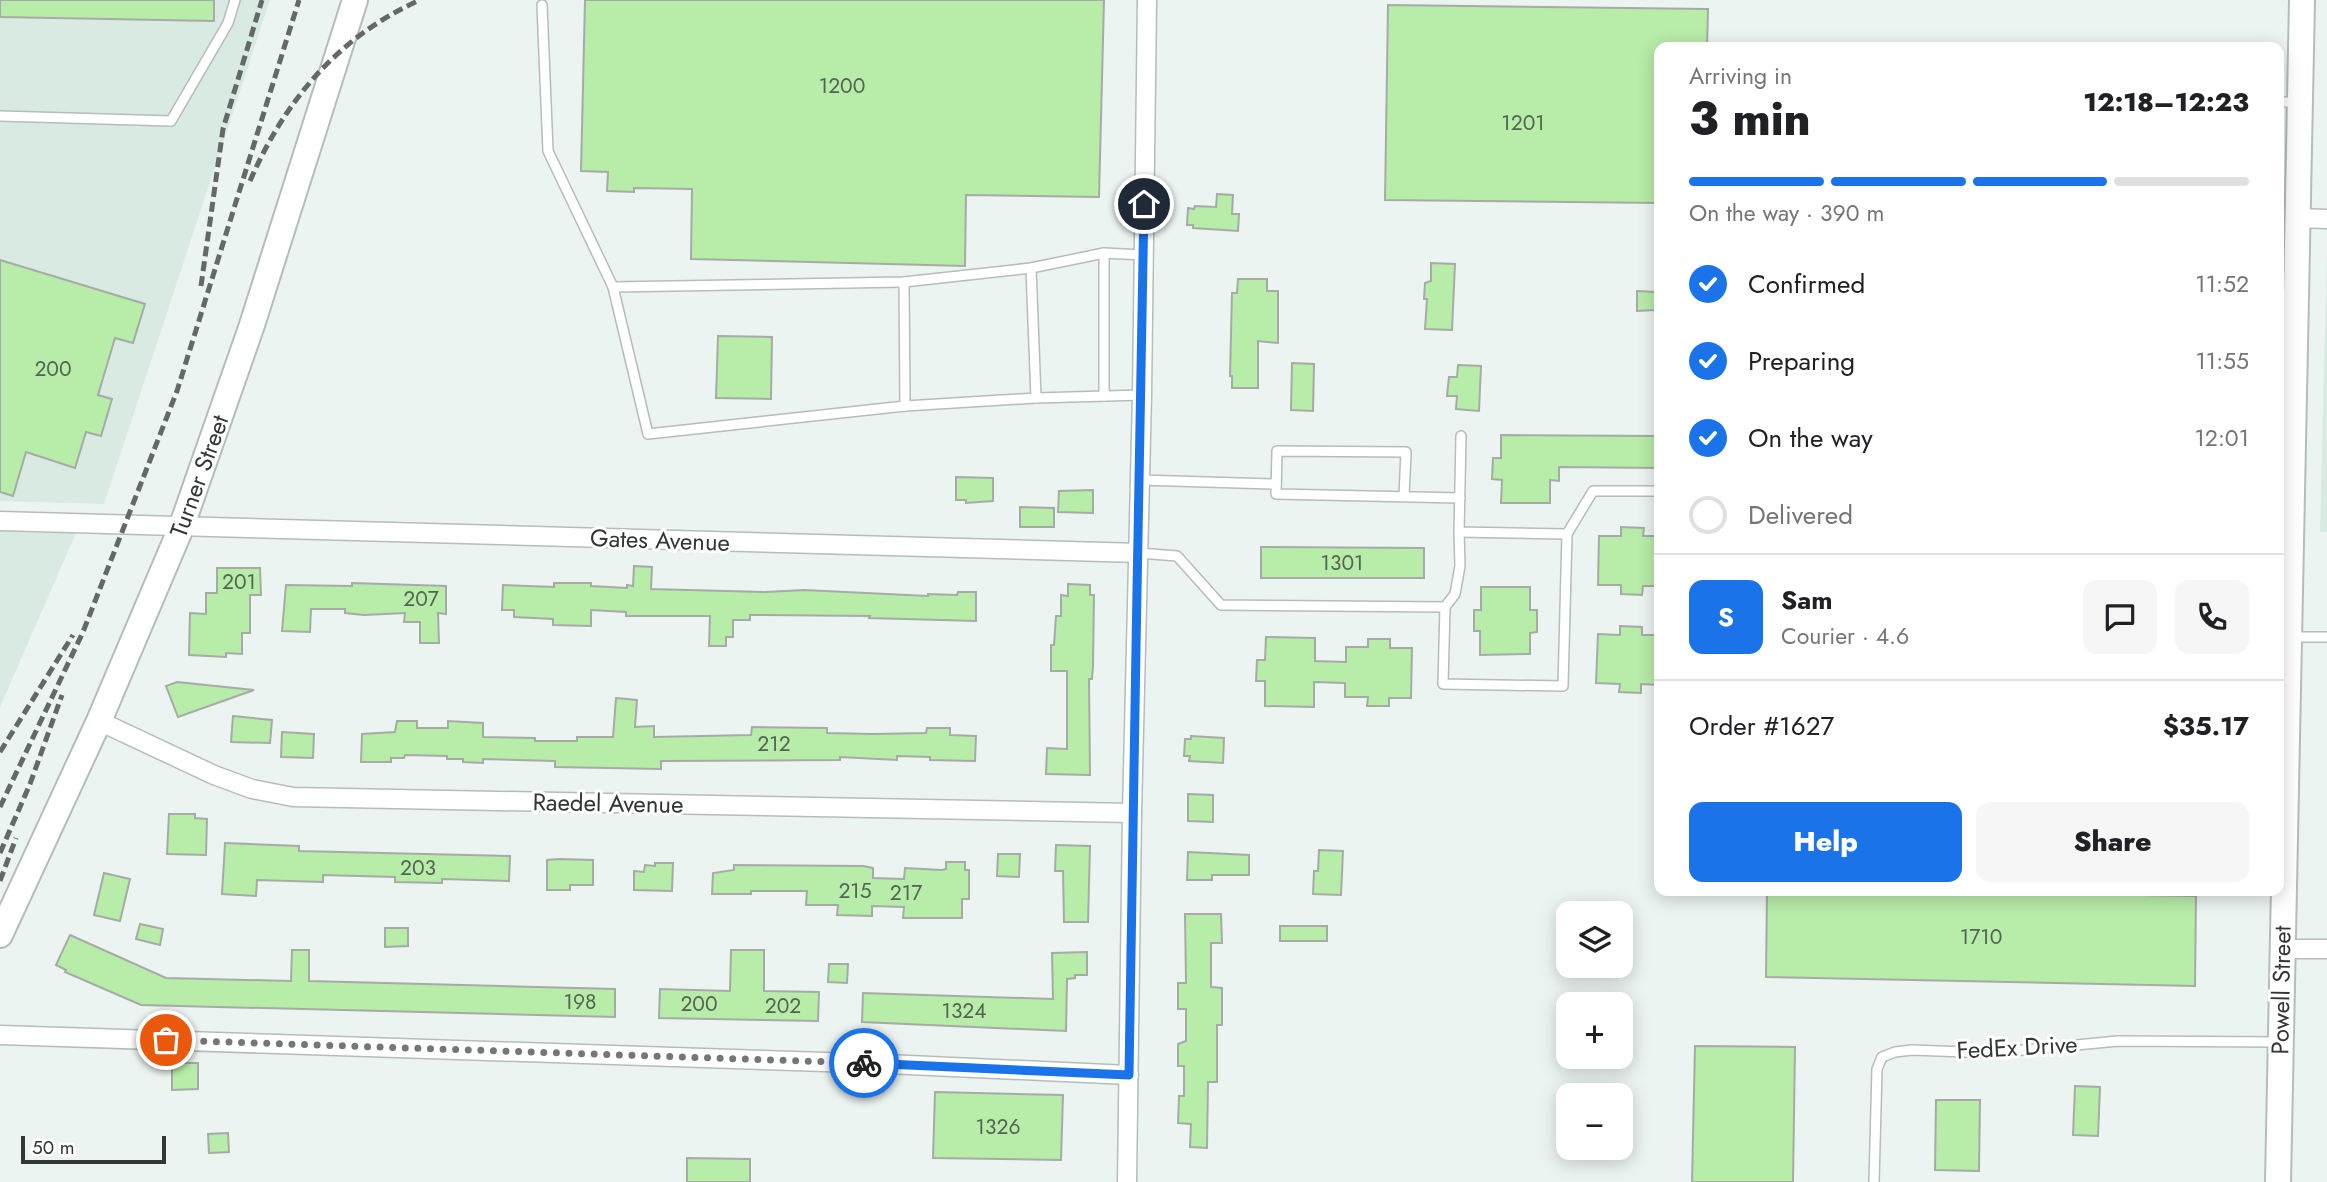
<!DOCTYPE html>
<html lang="en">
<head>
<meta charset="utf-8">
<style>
  body { margin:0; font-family:Jost,sans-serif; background:#f6f6f6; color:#202124; height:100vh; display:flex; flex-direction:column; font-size:26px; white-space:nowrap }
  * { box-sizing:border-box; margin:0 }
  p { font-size:23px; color:#757577 }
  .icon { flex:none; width:38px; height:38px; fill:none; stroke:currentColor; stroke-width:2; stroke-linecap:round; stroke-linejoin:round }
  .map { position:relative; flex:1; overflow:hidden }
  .panel { position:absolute; left:1654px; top:42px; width:630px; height:854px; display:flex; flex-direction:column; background:#fff; border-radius:14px; box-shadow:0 4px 18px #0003 }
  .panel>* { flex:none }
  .buttons { position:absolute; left:1556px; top:901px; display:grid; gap:14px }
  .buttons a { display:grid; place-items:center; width:77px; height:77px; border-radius:14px; background:#fff; box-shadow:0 4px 18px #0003; font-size:35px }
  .scale { position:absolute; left:21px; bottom:18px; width:145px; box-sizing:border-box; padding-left:7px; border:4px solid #333635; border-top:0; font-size:19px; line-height:24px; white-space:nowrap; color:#333635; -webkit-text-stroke:5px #fff; paint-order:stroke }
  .pin { position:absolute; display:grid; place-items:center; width:60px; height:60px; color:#fff; margin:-30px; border:4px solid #fff; border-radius:50%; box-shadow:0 2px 7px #0007 }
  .courier { position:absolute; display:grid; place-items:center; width:70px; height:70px; margin:-35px; border:5px solid #1a73e8; border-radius:50%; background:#fff; color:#222; box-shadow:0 2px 9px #0007 }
  .head em { font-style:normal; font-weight:800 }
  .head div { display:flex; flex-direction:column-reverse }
  .head { display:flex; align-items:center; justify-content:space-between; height:119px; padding:0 35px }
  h1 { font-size:46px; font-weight:800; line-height:52px }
  .bar { display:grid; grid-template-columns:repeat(4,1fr); gap:10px 7px; align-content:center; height:84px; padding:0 35px }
  .bar i { height:9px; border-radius:5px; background:#e0e0e0 }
  .bar .on { background:#1a73e8 }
  .bar p { grid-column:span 4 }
  .line { display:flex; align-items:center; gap:18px; padding:0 35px; border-top:2px solid #e0e0e0 }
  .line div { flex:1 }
  .round { display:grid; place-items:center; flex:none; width:74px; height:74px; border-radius:14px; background:#f6f6f6 }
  ol { padding:0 35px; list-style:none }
  li { display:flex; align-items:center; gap:21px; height:77px }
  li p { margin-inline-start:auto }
  li .icon { padding:7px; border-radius:50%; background:#1a73e8; color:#fff; stroke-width:4 }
  li:last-child { color:#757577 }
  li i { width:38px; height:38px; border:4px solid #e0e0e0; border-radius:50% }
  .primary-button { display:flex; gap:14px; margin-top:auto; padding:14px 35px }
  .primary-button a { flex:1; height:80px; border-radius:14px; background:#1a73e8; color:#fff; font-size:28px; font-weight:800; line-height:80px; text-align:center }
  .primary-button a+a { background:#f6f6f6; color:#202124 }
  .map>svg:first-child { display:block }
  .built { fill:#d9eae2 }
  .building { fill:#b8eca9; stroke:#a6aba5; stroke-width:2 }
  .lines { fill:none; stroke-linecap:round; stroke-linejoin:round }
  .lane-casing { stroke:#b5bdb9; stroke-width:12 }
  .street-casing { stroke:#b5bdb9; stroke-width:21 }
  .secondary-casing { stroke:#b5bdb9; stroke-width:28 }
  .lane { stroke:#fff; stroke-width:9 }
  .street { stroke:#fff; stroke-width:18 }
  .secondary { stroke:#fff; stroke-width:24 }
  .rail { stroke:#646967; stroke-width:5; stroke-dasharray:10 5; stroke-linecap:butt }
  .done { stroke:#737876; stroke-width:7; stroke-dasharray:0 12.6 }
  .route { stroke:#1a73e8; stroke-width:9 }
  .labels { text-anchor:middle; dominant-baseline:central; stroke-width:6; stroke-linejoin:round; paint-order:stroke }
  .number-label { font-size:21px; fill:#546452 }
  .street-label { font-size:24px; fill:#333635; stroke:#fff }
</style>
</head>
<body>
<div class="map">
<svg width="2327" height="1182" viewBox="0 0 2327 1182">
  <rect width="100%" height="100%" fill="#ebf4f0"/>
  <g class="built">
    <path d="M0,0H270L104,504L0,501Z"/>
    <path d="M2327,252V532H2320Z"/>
    <path d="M0,531L76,533L0,707Z"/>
  </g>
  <g class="building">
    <path d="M0,0H214V21L0,17Z"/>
    <path d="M585,0H1104L1099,197L966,195L965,266L691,259L692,189L634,188V192L607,191L608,172L581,171Z"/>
    <path d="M1388,5L1708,9L1707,47H1659V203L1385,200Z"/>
    <path d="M1217,194L1233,195L1232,214H1239L1238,231L1193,228V225H1187L1188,208L1194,209L1195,206L1216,207Z"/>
    <path d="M0,260L145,304L133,343L115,338L98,395L112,399L101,436L86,432L75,468L26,452L13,496L0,492Z"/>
    <path d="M1431,263L1455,264L1452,330L1425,329L1427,299H1424L1425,283L1431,281Z"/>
    <path d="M1238,279H1267V291H1278V343L1258,341V388H1232V376H1230L1232,293H1237Z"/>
    <path d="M1637,291L1655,292V310L1637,311Z"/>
    <path d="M718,336L772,337L771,399L716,398Z"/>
    <path d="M1292,363L1314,364L1313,411L1291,410Z"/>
    <path d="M1458,365L1481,366L1479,411L1456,409L1457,396H1447L1449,377H1457Z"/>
    <path d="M1501,435L1659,436V468L1559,467V481L1550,480V503H1501L1502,480L1492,479L1493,458H1501Z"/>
    <path d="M956,477L993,478V501L966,503V500H956Z"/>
    <path d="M1093,490V513L1058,512L1059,491Z"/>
    <path d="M1020,507L1054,508V527H1020Z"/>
    <path d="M1621,527L1644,528L1643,536H1659V586H1643L1642,595L1621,594V585H1598L1599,536H1621Z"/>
    <path d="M1261,547L1424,548V578H1261Z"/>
    <path d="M634,566L652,567L651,589L766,592L804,590L928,596V594L957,595L958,592H976V621L869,618L870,616L750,615V620H733V637H726V646H709L710,616H626V612L591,610V626L553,625V619L514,617V610H502L503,585L554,587V583H591V586L627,588V585L633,586Z"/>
    <path d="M217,568H260L261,595H250V633H242V654L226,653V657L189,655L190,613L206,614V593H217Z"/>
    <path d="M352,583L446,586V614L438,613L439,643H420V622H404L405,613L364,615L345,613V609H311L310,632L282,631L286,585L352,586Z"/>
    <path d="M1068,584L1090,585V595H1094L1093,666L1092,679H1089L1090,775L1046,774L1047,748L1067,749V671H1051V645H1054L1056,616H1061V595L1068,596Z"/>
    <path d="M1481,587H1530V610H1537V632L1530,633V654L1480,655V631H1474V610H1481Z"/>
    <path d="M1620,626L1642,627V635H1659V685L1641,684V693L1619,692L1620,684L1596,683L1598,634L1620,635Z"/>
    <path d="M1266,637L1315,638V661L1346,662V647H1368V639H1390V648H1412L1411,698H1389V706H1367L1368,697H1345V683L1314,682V707L1265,706V681H1256L1257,660H1265Z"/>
    <path d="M177,682L254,690L178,717L166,686Z"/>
    <path d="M616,698L637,700L635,727L654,726V737L751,735L752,727L827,728V733L873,734L926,733L927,728H950V735L976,736L975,761L930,760V757L897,756V760L840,757V760L661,761V769L555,767V761L483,759V763L463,762V759H447V756L405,755L404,758H391V762H361L362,734L395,732L397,721H417V728H448V721L483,723V737L535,738V741H577V737H613Z"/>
    <path d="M233,716L272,720L270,743L231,742Z"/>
    <path d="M282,732L314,734L313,758L281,757Z"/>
    <path d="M1191,736L1224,738L1223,763L1189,761L1190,756H1184L1185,739H1191Z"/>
    <path d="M1188,794L1213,795V822L1188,821Z"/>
    <path d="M169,814H195V818L207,819L206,855L167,854Z"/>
    <path d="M225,843L299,846V851L510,856L509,881L442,879V883L395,882V877L323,875V882L257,880L256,896L222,894Z"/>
    <path d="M1056,845L1090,846L1088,922H1064L1063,871H1055Z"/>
    <path d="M1319,850L1343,851L1341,895L1313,894L1314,871H1318Z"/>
    <path d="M1188,852L1249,855V875H1212V880H1187Z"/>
    <path d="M998,854H1020L1019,877L997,876Z"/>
    <path d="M559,859L593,860V885H570V890H547V860Z"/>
    <path d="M946,862H965V870H969V899H962V918H903L904,907L872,906V916L837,915L838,905H806L807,891H751V894H712L713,873L734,870V865L864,866L873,868V878L904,879L905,868L942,870L946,869Z"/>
    <path d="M655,863H673L672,891L634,890V871L644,872L645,865L655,866Z"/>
    <path d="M104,873L130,879L120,921L94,915Z"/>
    <path d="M1767,891H1912L2196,896L2195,986L1766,977Z"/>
    <path d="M1185,914H1221L1222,943H1211V987L1222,988V1025H1217V1082H1208L1207,1148L1190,1147L1191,1124L1178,1123L1179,1096H1184V1066H1178V1044L1186,1041V1009H1178V983H1186Z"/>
    <path d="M140,924L163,929L160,945L136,939Z"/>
    <rect x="1280" y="926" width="47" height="15"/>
    <path d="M385,928H408V946L385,947Z"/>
    <path d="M70,935L166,978L291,981L292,950H309V981L615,989V1017L141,1005L65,972L66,970L56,965Z"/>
    <path d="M731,950H764V991L819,992L818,1021L659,1018L660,989L730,991Z"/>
    <path d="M1087,952V975H1075V978L1067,979L1066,1031L862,1022L863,993L1053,999L1052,953Z"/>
    <path d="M829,964H848L847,983L828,982Z"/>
    <path d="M1695,1046L1795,1047L1793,1182H1692Z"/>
    <path d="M172,1063H198V1089L172,1090Z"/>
    <path d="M2075,1086L2100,1087L2098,1136L2073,1135Z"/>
    <path d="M935,1092L1063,1095L1061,1160L933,1158Z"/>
    <path d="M1936,1100H1980L1979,1171L1935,1170Z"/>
    <path d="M228,1133L229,1152L209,1153L208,1134Z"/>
    <path d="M687,1158L750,1159V1182H687Z"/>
  </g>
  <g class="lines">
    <defs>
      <g id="lane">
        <path d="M542,5L548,151L613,287L904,282L1031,268L1104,253L1143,255"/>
        <path d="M2278,102H2298"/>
        <path d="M0,116L171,121L228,23L235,0"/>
        <path d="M1104,253V396"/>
        <path d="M1031,268L1036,398"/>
        <path d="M904,282L905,406"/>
        <path d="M613,287L648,434L905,406L1036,398L1142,395"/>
        <path d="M1461,436L1459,532L1567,534"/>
        <path d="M1140,480L1276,484"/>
        <path d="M1404,496L1406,452L1277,451L1276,494L1460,498"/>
        <path d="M1139,553L1177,556L1221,605L1445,607L1443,684L1563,686L1567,534L1593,491H1659"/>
        <path d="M1445,607L1455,594L1460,566L1459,532"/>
        <path d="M2289,637H2327"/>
        <path d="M1874,1182L1877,1069L1882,1057L1895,1052L1912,1050L1992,1053L2118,1041L2278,1042"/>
      </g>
      <g id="street">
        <path d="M2297,218L2327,219"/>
        <path d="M0,521L1139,553"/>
        <path d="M99,721L214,775L252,789L293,797L1132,813"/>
        <path d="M2281,949H2327"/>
        <path d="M0,1035L887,1064L1129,1075"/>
        <path d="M1127,1182L1132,813L1142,395L1147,0"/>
      </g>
      <g id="secondary">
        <path d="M0,935L99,721L181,528L252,325L355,0"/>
        <path d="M2278,1182L2302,0"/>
      </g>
    </defs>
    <use href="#lane" class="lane-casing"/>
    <use href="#street" class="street-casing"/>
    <use href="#secondary" class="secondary-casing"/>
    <use href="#lane" class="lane"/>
    <use href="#street" class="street"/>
    <use href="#secondary" class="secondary"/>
    <g class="rail">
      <path d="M250,181C285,100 339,36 420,0"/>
      <path d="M201,286L223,129L262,0"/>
      <path d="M0,752L73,635"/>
      <path d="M0,807L83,632L177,391L299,0"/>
      <path d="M0,853L30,784L62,695"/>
      <path d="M0,881L16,838"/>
    </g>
  </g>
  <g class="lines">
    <path class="done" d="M166,1040L864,1063"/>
    <path class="route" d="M864,1063L1129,1075C1132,785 1140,494 1144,204"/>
  </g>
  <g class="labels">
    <g class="number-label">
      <text x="842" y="86">1200</text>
      <text x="1523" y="123">1201</text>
      <text x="53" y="369">200</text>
      <text x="1342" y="563">1301</text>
      <text x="239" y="582">201</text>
      <text x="421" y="599">207</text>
      <text x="774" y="744">212</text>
      <text x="418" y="868">203</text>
      <text x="855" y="891">215</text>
      <text x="906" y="893">217</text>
      <text x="1981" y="937">1710</text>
      <text x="580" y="1002">198</text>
      <text x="699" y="1004">200</text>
      <text x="783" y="1006">202</text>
      <text x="964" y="1011">1324</text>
      <text x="998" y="1127">1326</text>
    </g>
    <g class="street-label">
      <text transform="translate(199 476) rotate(-70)">Turner Street</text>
      <text transform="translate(660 540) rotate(2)">Gates Avenue</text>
      <text transform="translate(608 803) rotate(1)">Raedel Avenue</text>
      <text transform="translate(2281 990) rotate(-89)">Powell Street</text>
      <text transform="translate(2017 1047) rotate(-3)">FedEx Drive</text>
    </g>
  </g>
</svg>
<div class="buttons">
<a><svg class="icon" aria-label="layers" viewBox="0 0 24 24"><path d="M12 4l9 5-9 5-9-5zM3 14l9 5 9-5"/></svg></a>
<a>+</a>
<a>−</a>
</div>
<div class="scale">50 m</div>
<div class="pin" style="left:166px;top:1040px;background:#ea580c"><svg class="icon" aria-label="bag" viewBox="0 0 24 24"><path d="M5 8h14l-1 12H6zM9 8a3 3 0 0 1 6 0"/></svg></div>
<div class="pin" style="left:1144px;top:204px;background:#1f2937"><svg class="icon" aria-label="home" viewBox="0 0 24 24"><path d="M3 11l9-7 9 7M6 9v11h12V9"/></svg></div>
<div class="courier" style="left:864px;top:1063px"><svg class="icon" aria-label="bike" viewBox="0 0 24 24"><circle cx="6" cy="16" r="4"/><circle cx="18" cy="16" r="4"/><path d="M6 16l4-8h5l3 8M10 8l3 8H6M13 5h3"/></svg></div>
<section class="panel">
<div class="head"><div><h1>3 min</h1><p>Arriving in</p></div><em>12:18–12:23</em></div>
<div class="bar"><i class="on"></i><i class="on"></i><i class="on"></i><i></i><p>On the way · 390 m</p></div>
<ol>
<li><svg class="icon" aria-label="check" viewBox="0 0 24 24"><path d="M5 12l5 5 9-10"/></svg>Confirmed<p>11:52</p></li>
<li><svg class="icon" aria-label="check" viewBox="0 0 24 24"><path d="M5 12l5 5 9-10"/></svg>Preparing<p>11:55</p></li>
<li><svg class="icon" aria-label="check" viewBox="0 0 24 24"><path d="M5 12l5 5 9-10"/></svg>On the way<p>12:01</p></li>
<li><i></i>Delivered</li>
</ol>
<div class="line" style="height:126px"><b class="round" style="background:#1a73e8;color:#fff">S</b><div><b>Sam</b><p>Courier · 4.6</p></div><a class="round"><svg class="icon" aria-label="chat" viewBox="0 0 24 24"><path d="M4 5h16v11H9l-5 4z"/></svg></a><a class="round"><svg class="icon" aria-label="phone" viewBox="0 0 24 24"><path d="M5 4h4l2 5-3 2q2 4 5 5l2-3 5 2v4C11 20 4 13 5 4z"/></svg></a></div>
<div class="line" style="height:91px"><div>Order #1627</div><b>$35.17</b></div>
<div class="primary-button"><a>Help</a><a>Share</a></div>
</section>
</div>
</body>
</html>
